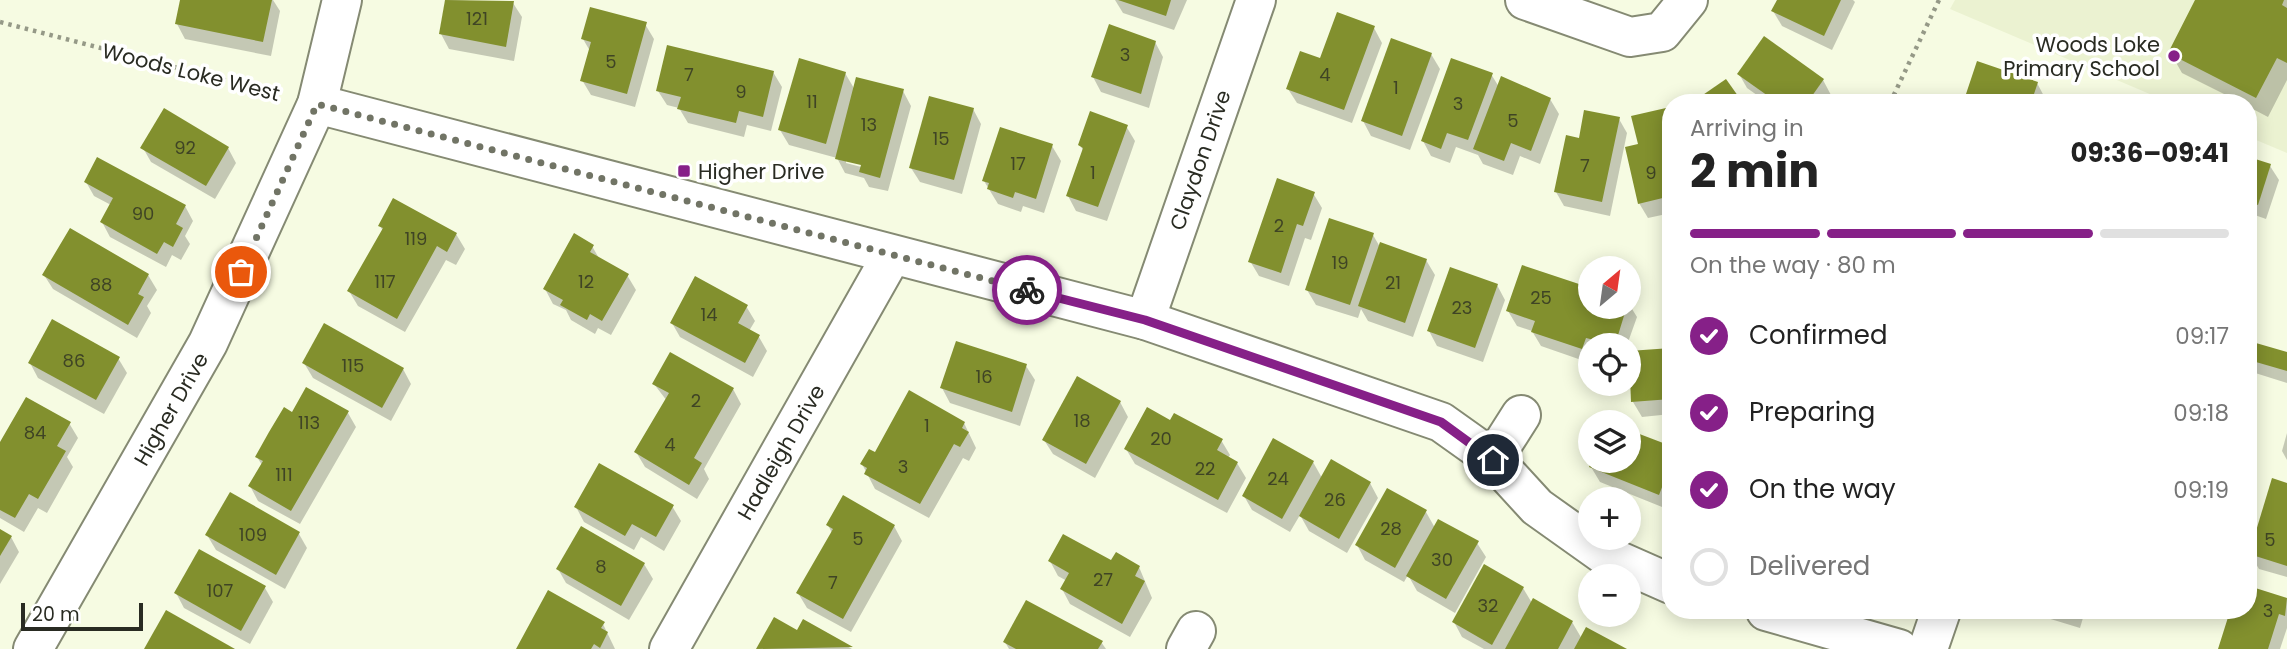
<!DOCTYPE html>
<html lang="en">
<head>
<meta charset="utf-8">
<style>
  body { margin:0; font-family:Poppins,sans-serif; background:#f6f6f6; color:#222; height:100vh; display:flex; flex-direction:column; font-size:26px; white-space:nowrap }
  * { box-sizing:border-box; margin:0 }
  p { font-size:23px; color:#767676 }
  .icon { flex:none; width:38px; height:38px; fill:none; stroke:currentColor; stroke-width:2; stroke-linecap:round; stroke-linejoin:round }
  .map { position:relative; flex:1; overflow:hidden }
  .drawer { position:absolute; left:1662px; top:94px; width:595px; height:525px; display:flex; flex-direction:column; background:#fff; border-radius:28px; box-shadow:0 4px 18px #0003 }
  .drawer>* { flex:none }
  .needle { width:46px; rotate:29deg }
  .controls { position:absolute; left:1578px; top:256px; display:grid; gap:14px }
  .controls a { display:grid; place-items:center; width:63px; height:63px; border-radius:50%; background:#fff; box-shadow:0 4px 18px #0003; font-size:35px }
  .scale { position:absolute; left:21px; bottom:18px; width:122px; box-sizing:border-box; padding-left:7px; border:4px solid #292b22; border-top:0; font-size:19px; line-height:24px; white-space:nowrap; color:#292b22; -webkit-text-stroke:5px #fff; paint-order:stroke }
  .pin { position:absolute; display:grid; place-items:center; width:60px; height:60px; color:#fff; margin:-30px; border:4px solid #fff; border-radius:50%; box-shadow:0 2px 7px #0007 }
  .courier { position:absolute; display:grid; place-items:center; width:70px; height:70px; margin:-35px; border:5px solid #862088; border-radius:50%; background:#fff; color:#222; box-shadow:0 2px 9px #0007 }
  .summary em { font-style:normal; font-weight:700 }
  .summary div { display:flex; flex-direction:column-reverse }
  .summary { display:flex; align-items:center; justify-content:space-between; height:119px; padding:0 28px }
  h1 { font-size:46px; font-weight:700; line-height:52px }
  .bar { display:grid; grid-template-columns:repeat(4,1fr); gap:10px 7px; align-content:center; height:84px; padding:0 28px }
  .bar i { height:9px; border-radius:5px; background:#e0e0e0 }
  .bar .on { background:#862088 }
  .bar p { grid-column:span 4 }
  ol { padding:0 28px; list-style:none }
  li { display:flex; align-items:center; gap:21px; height:77px }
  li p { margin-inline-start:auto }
  li .icon { padding:7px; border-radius:50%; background:#862088; color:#fff; stroke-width:4 }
  li:last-child { color:#767676 }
  li i { width:38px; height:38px; border:4px solid #e0e0e0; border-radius:50% }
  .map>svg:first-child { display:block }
  .built { fill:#ebf2d1 }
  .shadow { fill:#0003; fill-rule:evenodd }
  .building { fill:#82902e }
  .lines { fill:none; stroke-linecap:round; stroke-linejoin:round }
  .minor-casing { stroke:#858a73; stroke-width:42 }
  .path { stroke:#959987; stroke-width:4.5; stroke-dasharray:3.5 5; stroke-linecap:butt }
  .minor { stroke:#fff; stroke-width:38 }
  .done { stroke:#717465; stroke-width:7; stroke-dasharray:0 12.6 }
  .route { stroke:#862088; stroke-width:9 }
  .poi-dot { fill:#862088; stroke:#fff; stroke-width:2.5 }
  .labels { text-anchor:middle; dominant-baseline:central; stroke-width:7; stroke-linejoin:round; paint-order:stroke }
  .number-label { font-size:18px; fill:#3f4425 }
  .poi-label { font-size:21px; fill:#292b22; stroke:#fff; text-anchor:end }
  .street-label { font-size:21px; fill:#292b22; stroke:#fff }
</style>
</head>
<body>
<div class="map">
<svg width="2287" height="649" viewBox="0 0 2287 649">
  <rect width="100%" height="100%" fill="#f6fbe2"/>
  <path class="built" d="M1955,0H2287V153L2249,137V103H2171L1950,9Z"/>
  <g class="shadow">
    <path d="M182,0H273L280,11L271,56L185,39L177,24Z"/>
    <path d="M447,0L513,3L522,17L514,61L449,49L441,34Z"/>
    <path d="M1115,0H1187L1174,30L1123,13Z"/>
    <path d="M1780,0H1853L1855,2L1832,50L1782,26L1773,11Z"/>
    <path d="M2197,0H2287V80L2268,117L2249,107V103H2242L2182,73L2170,52Z"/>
    <path d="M645,24L654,39L635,107L591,95L582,80L590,51L583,39Z"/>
    <path d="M1374,28L1382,43L1352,123L1297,103L1288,89Z"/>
    <path d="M1155,42L1163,57L1149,108L1101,92L1093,77Z"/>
    <path d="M1431,54L1440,69L1410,150L1371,136L1363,121Z"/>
    <path d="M773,72L782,87L771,131L747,125L744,137L688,123L679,108L667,105L658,91Z"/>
    <path d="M845,73L855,90L903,91L911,106L888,191L869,187L864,178L845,173L837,158L789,145L780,130ZM846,160L870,166L869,169L846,163Z"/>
    <path d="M1491,74L1499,87L1550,99L1559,114L1540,164L1520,156L1513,175L1483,164L1478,155L1456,147L1450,163L1431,156L1423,141Z"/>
    <path d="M1739,74L1823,80L1831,95L1825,103H1768L1747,88Z"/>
    <path d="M2037,83L2045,98L2043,103H1968L1966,100Z"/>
    <path d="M973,109L981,124L962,194L920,182L911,168Z"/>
    <path d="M1665,110L1671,121V213L1648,218L1639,203L1640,146Z"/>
    <path d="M1619,119L1627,133L1610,216L1564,206L1556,192L1580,140Z"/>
    <path d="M1126,126L1135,141L1107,221L1076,211L1068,196L1084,152L1080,145Z"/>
    <path d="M1052,146L1061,161L1044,213L1023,206L1021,212L998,204L984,181Z"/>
    <path d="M143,148H228L236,163L215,199L151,162Z"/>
    <path d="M2249,159L2270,166L2279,180L2266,219L2249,213Z"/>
    <path d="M86,182L185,206L193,221L185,236L190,244L181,260L172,255L166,267L110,237L102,222L111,205L94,196Z"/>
    <path d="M1313,193L1322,208L1311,240L1305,238L1289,286L1259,276L1250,261Z"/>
    <path d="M380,226L456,234L465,249L456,265L446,260L405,332L358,306L349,291L383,231Z"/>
    <path d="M1373,235L1380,247L1426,260L1435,275L1413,337L1368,321L1361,309L1358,318L1316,305L1307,290Z"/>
    <path d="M592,246L600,260L627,275L636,290L611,335L598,328L595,334L571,320L566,310L553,304L545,289Z"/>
    <path d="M44,275H148L157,290L147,306L151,313L137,338L53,289Z"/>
    <path d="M1497,285L1505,300L1483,362L1437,346L1429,331Z"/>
    <path d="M1629,304L1637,317L1627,345H1591L1590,363L1541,346L1532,331L1517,326L1508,311Z"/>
    <path d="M746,306L755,321L749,331L759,337L767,351L753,377L680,337L672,323Z"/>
    <path d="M2249,342L2287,354V383L2252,372L2249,366Z"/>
    <path d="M1671,349V414L1642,417L1633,402L1629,353Z"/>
    <path d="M118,358L127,373L104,414L38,378L30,363Z"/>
    <path d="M304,363L403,369L411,384L391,421L313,378Z"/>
    <path d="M1026,366L1035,380L1020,426L950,403L942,388Z"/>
    <path d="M654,384L733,389L741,404L704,469L709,479L697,499L645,467L636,452L667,401Z"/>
    <path d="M1120,402L1128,417L1095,478L1053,454L1044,440Z"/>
    <path d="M348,413L356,427L300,524L258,501L250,486L262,465L257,457L292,415Z"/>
    <path d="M1171,422L1221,440L1230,455L1228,458L1237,463L1246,478L1227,513L1135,464L1126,449Z"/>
    <path d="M69,423L78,438L67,457L73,467L47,513L38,508L24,532L0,518V445Z"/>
    <path d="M964,423L976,448L969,461L963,458L929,518L875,489L862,464L875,454Z"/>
    <path d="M1629,432L1671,448V498L1667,509L1600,482L1591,467L1629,460Z"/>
    <path d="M2287,433V460L2282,451Z"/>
    <path d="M1313,462L1322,478L1370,483L1378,498L1347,553L1309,531L1300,515L1290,532L1252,510L1244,496Z"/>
    <path d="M2287,485V577L2259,569L2250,554Z"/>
    <path d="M672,506L681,521L664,551L641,537L634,550L584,522L576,507Z"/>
    <path d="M1426,512L1435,528L1477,543L1486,557L1455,613L1417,591L1408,575L1404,582L1365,560L1357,545Z"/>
    <path d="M828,525L894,526L902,541L851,632L807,608L798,593L832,533Z"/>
    <path d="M0,531L11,537L19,552L0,584Z"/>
    <path d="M299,534L307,548L285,589L216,550L207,535Z"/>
    <path d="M1050,561L1112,563L1139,567L1152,598L1130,637L1070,604L1062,589L1067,581L1058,576Z"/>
    <path d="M644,564L653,579L629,620L566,583L558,569Z"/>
    <path d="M265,588L273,602L250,644L184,608L176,593Z"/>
    <path d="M1523,588L1532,603L1572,622L1582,639L1623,649H1484L1462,637L1454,622Z"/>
    <path d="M2249,588L2287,599V628L2280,649H2220L2232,611H2249Z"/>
    <path d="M2040,611H2085L2080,628L2044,617Z"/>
    <path d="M775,619L797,632L804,621L852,649H758Z"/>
    <path d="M603,624L615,649H518Z"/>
    <path d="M1005,642H1101L1106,649H1009Z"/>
  </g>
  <g class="building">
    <path d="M180,0H272L263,42L175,24Z"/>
    <path d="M445,0L514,1L506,47L439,34Z"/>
    <path d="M1118,0H1171L1166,16Z"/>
    <path d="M1777,0H1841L1824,36L1771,11Z"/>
    <path d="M2195,0H2284L2282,5L2287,8V63L2277,58L2256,98L2168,53Z"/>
    <path d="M590,7L647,22L627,94L580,81L591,42L581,39Z"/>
    <path d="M1337,12L1375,26L1344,110L1286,89L1300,51L1320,58Z"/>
    <path d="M1109,24L1156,41L1141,94L1091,77Z"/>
    <path d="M1764,36L1824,79L1807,103H1778L1737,74Z"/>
    <path d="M1391,38L1432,53L1402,136L1361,121Z"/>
    <path d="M667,45L774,71L763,117L739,111L736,123L677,109L681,97L656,91Z"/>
    <path d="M799,58L846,72L826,144L778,130Z"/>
    <path d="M1451,58L1493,73L1468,140L1447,133L1441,149L1421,141Z"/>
    <path d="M1977,61L2038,82L2031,103H1974L1964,100Z"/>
    <path d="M1501,76L1551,98L1531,151L1511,143L1504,161L1473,149Z"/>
    <path d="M856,77L904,89L880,178L859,172L861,165L835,159Z"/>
    <path d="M1726,79L1743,103H1700L1697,99Z"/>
    <path d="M929,96L974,108L954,180L909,168Z"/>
    <path d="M164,108L229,147L206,186L140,148Z"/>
    <path d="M1666,108L1671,131V196L1638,204L1625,147L1638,144L1631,116Z"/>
    <path d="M1584,110L1620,117L1602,202L1554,192L1566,135L1579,138Z"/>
    <path d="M1090,111L1128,125L1098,207L1066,196L1083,148L1078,145Z"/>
    <path d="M1000,127L1053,144L1036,199L1015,192L1013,198L987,189L989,183L982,181Z"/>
    <path d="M97,157L186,205L176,224L183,228L173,247L164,242L157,254L100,222L113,198L84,182Z"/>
    <path d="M2249,157L2271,164L2258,205L2249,202Z"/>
    <path d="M1277,178L1315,192L1303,226L1297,224L1281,273L1248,262Z"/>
    <path d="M393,198L457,233L447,252L437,246L397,319L347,291L383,228L378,226Z"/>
    <path d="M1329,218L1374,233L1350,305L1305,290Z"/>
    <path d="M70,228L149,274L138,294L144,297L128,325L42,275Z"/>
    <path d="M574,233L594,245L590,252L629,274L602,321L590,314L587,320L560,305L563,300L543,289Z"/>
    <path d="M1380,242L1427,259L1405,323L1358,306Z"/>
    <path d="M1522,265L1591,288V306H1627L1615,345L1586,338L1582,349L1531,332L1535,321L1506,311Z"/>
    <path d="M1450,267L1498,284L1475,348L1427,331Z"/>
    <path d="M695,276L748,305L738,323L760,335L745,363L670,323Z"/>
    <path d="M52,319L120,357L96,400L28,363Z"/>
    <path d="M324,323L404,368L382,408L302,363Z"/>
    <path d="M956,341L1027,364L1012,412L940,388Z"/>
    <path d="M2249,341L2287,352V371L2249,360Z"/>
    <path d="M1671,348V399L1631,402L1629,351Z"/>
    <path d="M670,352L734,388L694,458L702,463L689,485L634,452L669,393L652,384Z"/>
    <path d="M1077,376L1121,401L1086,464L1042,440Z"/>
    <path d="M306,387L349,411L291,511L248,486L263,461L255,457L269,432L284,407L292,412Z"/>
    <path d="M909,390L965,422L962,428L969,432L960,447L954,444L920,504L864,474L867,468L860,464L869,449L875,452Z"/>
    <path d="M26,397L71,422L57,446L66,451L38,499L29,494L15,518L0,510V442Z"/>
    <path d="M1147,407L1170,420L1174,413L1223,439L1217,450L1238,462L1218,500L1124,449Z"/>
    <path d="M1629,430L1671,446V464L1659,495L1589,467L1592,460H1629Z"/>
    <path d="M1273,438L1314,461L1282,519L1242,496Z"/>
    <path d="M1331,459L1371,482L1339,539L1299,516Z"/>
    <path d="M599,463L674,505L656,537L632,524L625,536L574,507Z"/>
    <path d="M2272,478L2287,483V566L2249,554Z"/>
    <path d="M1387,488L1427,510L1395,568L1355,545Z"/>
    <path d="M230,492L300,532L276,575L205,535Z"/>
    <path d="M843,495L895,525L843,619L796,593L833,529L826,525Z"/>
    <path d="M1438,519L1479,541L1446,599L1406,576Z"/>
    <path d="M581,526L645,563L621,606L556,569Z"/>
    <path d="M0,529L12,536L0,556Z"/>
    <path d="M1063,534L1111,560L1116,552L1140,566L1135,576L1145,581L1122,624L1060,589L1069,573L1048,561Z"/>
    <path d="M199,549L266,586L241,631L174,593Z"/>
    <path d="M1484,564L1524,587L1492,645L1452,622Z"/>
    <path d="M2249,586L2287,598L2285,616L2279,614L2268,649H2218L2230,611H2249Z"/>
    <path d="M548,590L605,622L601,628L608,632L600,648L594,644L591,649H516Z"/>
    <path d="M1533,598L1573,621L1558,649H1505Z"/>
    <path d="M1026,600L1103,641L1098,649H1016L1003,642Z"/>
    <path d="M166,610L235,649H144Z"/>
    <path d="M774,617L797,630L803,619L853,647L756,649Z"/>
    <path d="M1586,627L1627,649H1574Z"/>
  </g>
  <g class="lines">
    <defs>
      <g id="minor">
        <path d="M1525,0L1630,37L1662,32L1688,0"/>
        <path d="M317,104L1145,320L1441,422L1493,459L1537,507L1603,554L1671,584"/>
        <path d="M1145,320L1256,0"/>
        <path d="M1493,459L1521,415"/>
        <path d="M1766,611L1899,649"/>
        <path d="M33,649L208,343L317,104L342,0"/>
        <path d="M669,649L892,255"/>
        <path d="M1186,649L1196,631"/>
        <path d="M1928,649L1941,611"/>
      </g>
    </defs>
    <use href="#minor" class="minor-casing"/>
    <g class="path">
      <path d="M0,22L279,94"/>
      <path d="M1890,103L1939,0"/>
    </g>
    <use href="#minor" class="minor"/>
  </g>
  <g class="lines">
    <path class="done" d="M241,272L317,104L1027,290"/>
    <path class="route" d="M1027,290L1145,320L1441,422L1493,460"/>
  </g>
  <g class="poi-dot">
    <circle cx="2174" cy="56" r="7"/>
    <rect x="677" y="164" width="14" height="14" rx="3.5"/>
  </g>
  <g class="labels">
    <g class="number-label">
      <text x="477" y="18">121</text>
      <text x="1125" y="54">3</text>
      <text x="611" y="61">5</text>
      <text x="689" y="74">7</text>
      <text x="1325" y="74">4</text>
      <text x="1396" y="87">1</text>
      <text x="741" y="91">9</text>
      <text x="812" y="101">11</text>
      <text x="1458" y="103">3</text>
      <text x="1513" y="120">5</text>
      <text x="869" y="124">13</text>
      <text x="941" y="138">15</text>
      <text x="185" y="147">92</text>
      <text x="1018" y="163">17</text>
      <text x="1585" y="165">7</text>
      <text x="1093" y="172">1</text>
      <text x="1651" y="172">9</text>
      <text x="143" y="213">90</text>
      <text x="1279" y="225">2</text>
      <text x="416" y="238">119</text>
      <text x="1340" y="262">19</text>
      <text x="385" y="281">117</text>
      <text x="586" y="281">12</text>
      <text x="1393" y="282">21</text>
      <text x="101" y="284">88</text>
      <text x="1541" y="297">25</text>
      <text x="1462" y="307">23</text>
      <text x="709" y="314">14</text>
      <text x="74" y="360">86</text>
      <text x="353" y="365">115</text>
      <text x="984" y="376">16</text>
      <text x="696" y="400">2</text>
      <text x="1082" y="420">18</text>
      <text x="309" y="422">113</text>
      <text x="927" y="425">1</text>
      <text x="35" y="432">84</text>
      <text x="1161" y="438">20</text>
      <text x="670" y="444">4</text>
      <text x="903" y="466">3</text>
      <text x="1205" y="468">22</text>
      <text x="284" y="474">111</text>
      <text x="1278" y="478">24</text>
      <text x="1335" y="499">26</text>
      <text x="1391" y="528">28</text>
      <text x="253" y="534">109</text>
      <text x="858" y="538">5</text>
      <text x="2270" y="539">5</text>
      <text x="1442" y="559">30</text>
      <text x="601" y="566">8</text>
      <text x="1103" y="579">27</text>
      <text x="833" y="582">7</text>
      <text x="220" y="590">107</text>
      <text x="1488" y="605">32</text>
      <text x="2268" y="610">3</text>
    </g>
    <g class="poi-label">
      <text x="2160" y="44">Woods Loke<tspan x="2160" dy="24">Primary School</tspan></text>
      <text x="698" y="171" text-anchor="start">Higher Drive</text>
    </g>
    <g class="street-label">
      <text transform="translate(191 72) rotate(14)">Woods Loke West</text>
      <text transform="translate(1200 160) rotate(-71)">Claydon Drive</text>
      <text transform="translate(171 409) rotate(-60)">Higher Drive</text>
      <text transform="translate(781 452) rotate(-60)">Hadleigh Drive</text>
    </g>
  </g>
</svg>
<div class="controls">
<a><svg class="needle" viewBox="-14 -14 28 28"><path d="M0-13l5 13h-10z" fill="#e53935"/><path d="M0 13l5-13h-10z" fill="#767676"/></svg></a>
<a><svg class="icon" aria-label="locate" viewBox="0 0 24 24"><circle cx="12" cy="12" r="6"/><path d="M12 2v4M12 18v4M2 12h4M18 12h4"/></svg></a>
<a><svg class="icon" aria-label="layers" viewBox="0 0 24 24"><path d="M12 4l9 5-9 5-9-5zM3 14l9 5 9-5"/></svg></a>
<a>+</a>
<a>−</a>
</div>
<div class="scale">20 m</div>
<div class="pin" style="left:241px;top:272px;background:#ea580c"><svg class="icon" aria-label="bag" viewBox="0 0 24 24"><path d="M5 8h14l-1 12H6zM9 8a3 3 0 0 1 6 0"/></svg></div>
<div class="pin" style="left:1493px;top:460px;background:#1f2937"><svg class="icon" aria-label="home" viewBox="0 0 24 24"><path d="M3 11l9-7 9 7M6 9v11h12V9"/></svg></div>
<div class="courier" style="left:1027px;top:290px"><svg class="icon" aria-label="bike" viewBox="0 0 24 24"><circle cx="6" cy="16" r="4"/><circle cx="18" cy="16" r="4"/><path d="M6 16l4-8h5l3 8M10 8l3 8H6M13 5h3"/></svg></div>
<section class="drawer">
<div class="summary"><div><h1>2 min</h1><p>Arriving in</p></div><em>09:36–09:41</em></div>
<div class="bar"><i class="on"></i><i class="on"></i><i class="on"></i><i></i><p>On the way · 80 m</p></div>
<ol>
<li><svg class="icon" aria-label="check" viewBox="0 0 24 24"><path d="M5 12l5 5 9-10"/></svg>Confirmed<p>09:17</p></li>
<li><svg class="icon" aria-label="check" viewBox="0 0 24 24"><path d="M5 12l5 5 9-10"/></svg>Preparing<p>09:18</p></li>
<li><svg class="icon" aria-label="check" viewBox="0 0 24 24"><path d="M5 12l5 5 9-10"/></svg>On the way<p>09:19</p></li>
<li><i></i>Delivered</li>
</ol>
</section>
</div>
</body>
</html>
